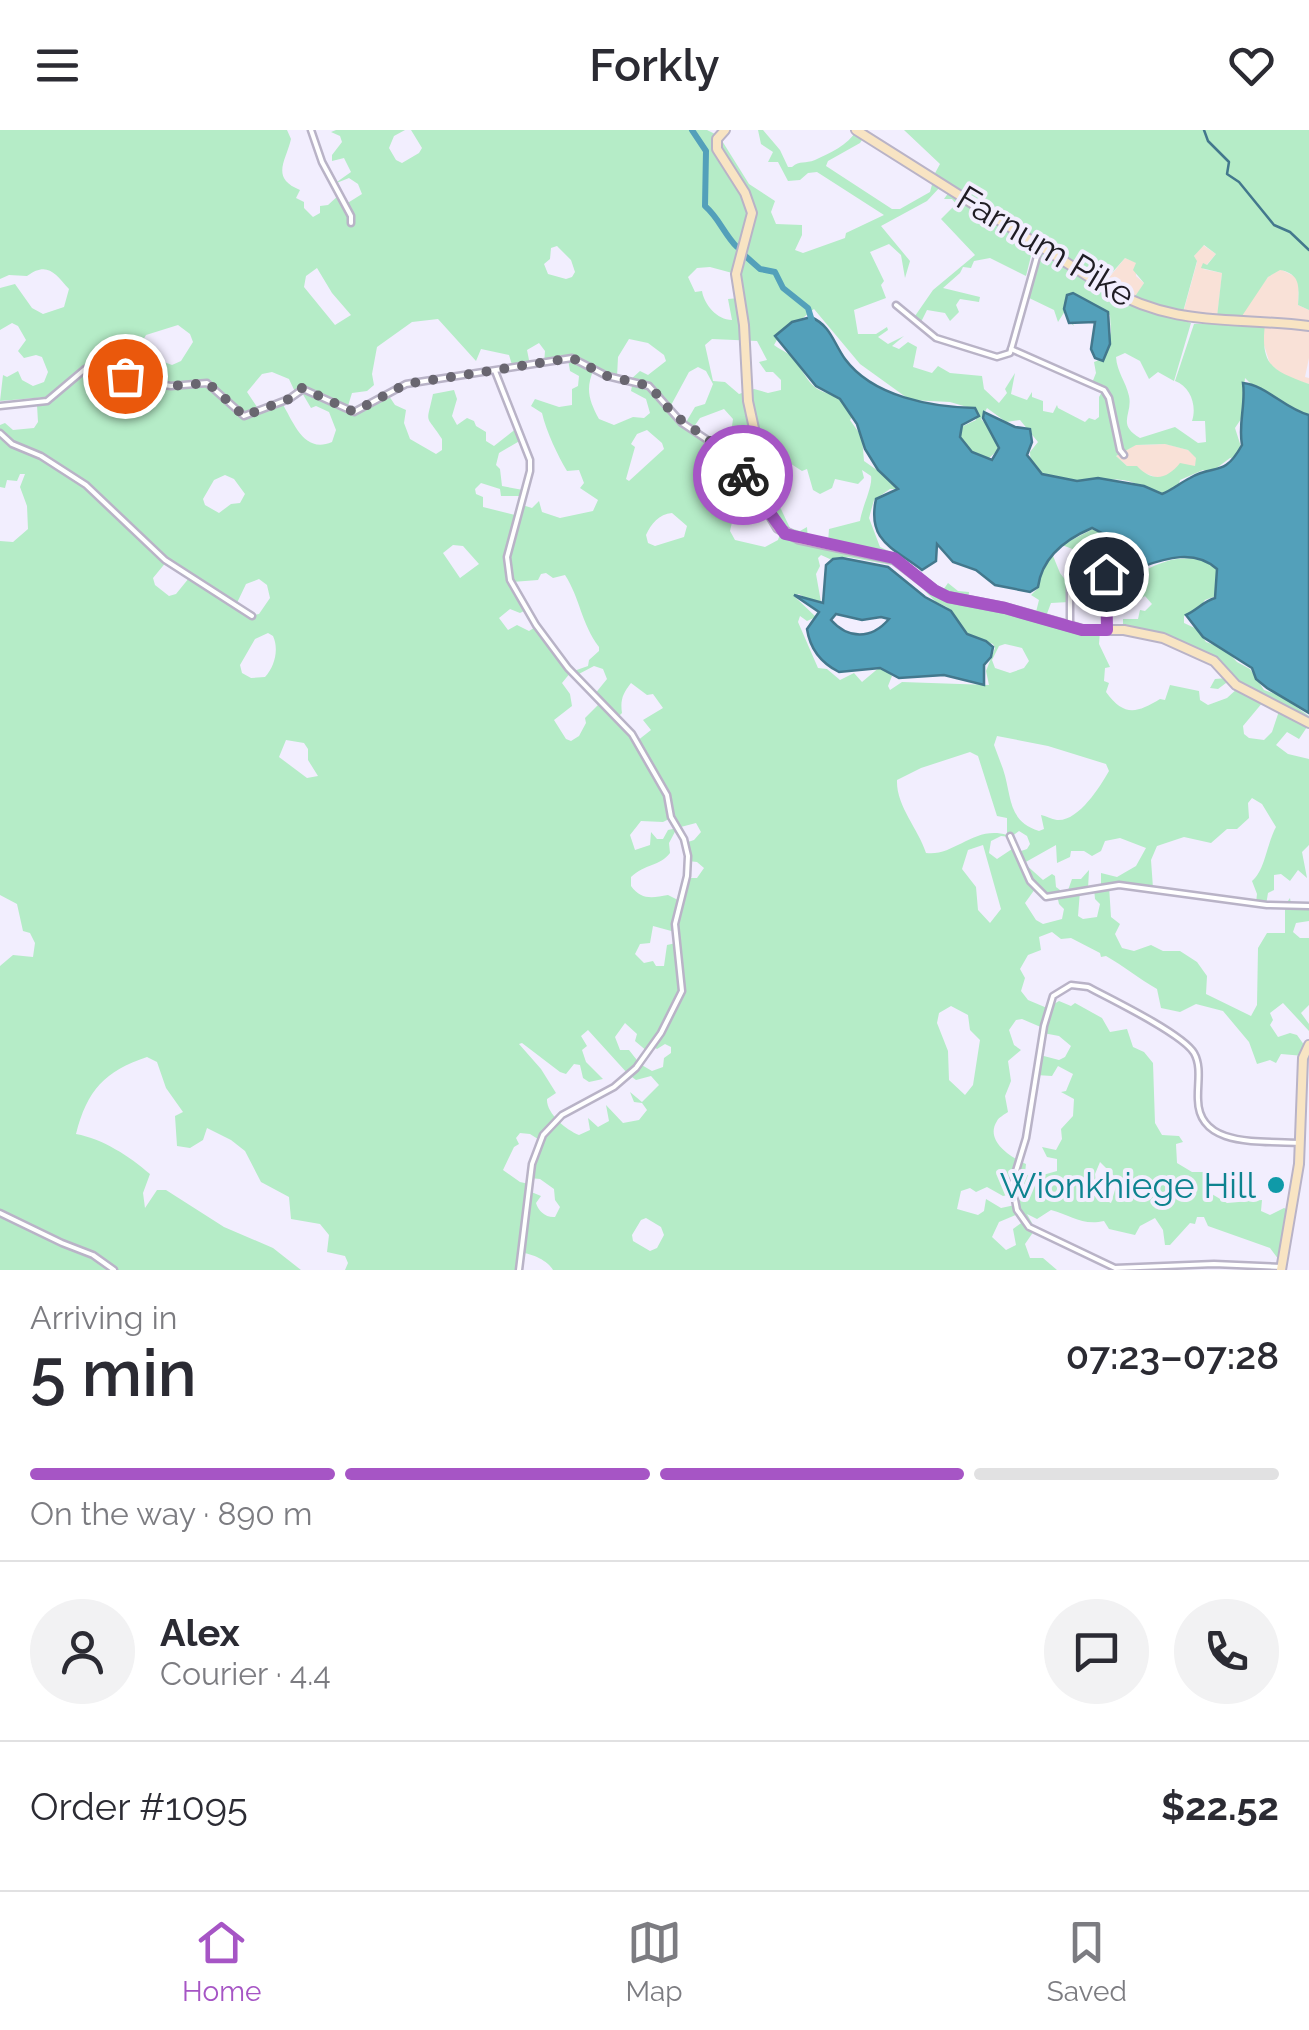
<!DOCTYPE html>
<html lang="en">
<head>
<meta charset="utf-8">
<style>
  body { margin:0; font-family:Raleway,sans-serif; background:#f2f2f3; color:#2b2b33; height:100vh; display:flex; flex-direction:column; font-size:38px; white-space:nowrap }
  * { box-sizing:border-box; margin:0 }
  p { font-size:32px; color:#7c7c81 }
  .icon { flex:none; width:55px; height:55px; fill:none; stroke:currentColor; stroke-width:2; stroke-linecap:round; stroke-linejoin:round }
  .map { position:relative; height:1140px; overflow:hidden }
  .drawer { display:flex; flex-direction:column; background:#fff; flex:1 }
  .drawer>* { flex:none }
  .pin { position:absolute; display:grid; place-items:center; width:85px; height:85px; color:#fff; margin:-42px; border:5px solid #fff; border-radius:50%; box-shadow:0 2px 10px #0007 }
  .courier { position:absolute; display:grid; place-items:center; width:100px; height:100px; margin:-50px; border:8px solid #a655c5; border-radius:50%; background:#fff; color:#222; box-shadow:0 2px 12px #0007 }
  .summary em { font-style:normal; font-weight:600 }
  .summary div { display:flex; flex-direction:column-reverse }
  .summary { display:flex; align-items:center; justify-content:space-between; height:170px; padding:0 30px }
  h1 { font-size:65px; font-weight:600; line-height:75px }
  .bar { display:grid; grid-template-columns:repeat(4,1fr); gap:15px 10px; align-content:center; height:120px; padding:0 30px }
  .bar i { height:12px; border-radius:8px; background:#e1e1e2 }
  .bar .active { background:#a655c5 }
  .bar p { grid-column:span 4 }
  .line { display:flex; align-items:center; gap:25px; padding:0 30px; border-top:2px solid #e1e1e2 }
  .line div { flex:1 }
  .round { display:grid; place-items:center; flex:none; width:105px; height:105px; border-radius:52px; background:#f2f2f3 }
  header { display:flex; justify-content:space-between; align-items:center; height:130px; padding:0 30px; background:#fff; font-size:45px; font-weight:600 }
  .dock { display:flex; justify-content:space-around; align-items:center; height:140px; border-top:2px solid #e1e1e2; background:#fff; font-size:28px; color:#7c7c81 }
  .dock a { display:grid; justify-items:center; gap:5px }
  .dock .active { color:#a655c5 }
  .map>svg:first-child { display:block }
  .commercial { fill:#f9e1d7 }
  .green { fill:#b5ecc7; fill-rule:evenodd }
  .water { fill:#53a0ba; stroke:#43788d; stroke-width:2.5; fill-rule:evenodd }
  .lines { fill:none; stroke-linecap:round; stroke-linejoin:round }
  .stream { stroke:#43788d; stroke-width:2.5 }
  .river { stroke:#53a0ba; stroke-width:6 }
  .street-casing { stroke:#b9b3c7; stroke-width:9 }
  .secondary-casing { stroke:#b9b3c7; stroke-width:12 }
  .street { stroke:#fff; stroke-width:4 }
  .secondary { stroke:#f8e4c3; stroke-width:8 }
  .done { stroke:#696670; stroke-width:10; stroke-dasharray:0 18 }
  .route { stroke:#a655c5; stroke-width:12 }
  .culture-dot { fill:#0f9aa8; stroke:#f2eefe; stroke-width:4 }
  .labels { text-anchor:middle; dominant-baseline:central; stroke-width:8; stroke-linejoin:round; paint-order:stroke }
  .street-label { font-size:35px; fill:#1f1c24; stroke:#f2eefe }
  .culture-label { font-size:35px; fill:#0d838f; stroke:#f2eefe; text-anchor:end }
</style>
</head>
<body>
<header><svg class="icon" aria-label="menu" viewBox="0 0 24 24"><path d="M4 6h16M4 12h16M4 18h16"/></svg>Forkly<svg class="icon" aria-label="heart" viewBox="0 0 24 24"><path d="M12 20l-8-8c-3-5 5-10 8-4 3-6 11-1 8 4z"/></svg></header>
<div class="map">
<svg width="1309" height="1140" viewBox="0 0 1309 1140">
  <rect width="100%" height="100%" fill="#f2eefe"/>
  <g class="commercial">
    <path d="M1203,115L1216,124L1203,139L1222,143L1217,190L1182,187L1197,132L1194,126Z"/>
    <path d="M1125,128L1137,133L1136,146L1144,153L1133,171L1103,155Z"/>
    <path d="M1280,139L1296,147L1299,154L1298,175L1309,180V228L1305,247L1309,248V254L1287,248L1270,234L1263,212L1264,193L1242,192V182L1268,147Z"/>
    <path d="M1166,314L1188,320L1197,328L1195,336L1160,349L1127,336L1116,326L1135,315Z"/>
  </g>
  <g class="green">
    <path d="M0,0H287L291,9C286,31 270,48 300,60L296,68L304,72V78L313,87L320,83V76L328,75L339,65L346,74L362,64L358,54L349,48L334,54L351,42L344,28L332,31V25L342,12L340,6L331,2L336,0H405L394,6L389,18L396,30L402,33L419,23L422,18L411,0H707L719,6L749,54L775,71L771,82L776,94L802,95V105L795,120L803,123L845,108L846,103L884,85L817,42L808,43L800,50L788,51L778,32H768L773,22L761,14L758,0H763L780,20L788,37H792C800,30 805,34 815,30C830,23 848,15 856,1L864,7L860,13L828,31L826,36L892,79H900L930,62L933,51L941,56L927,71L881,96L910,131L905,148L901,125L889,114L870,122L884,151L881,155L886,168L854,180L858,204H876L887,197L888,200L878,207L888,214L904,206L892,216L899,219L908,212L917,217L913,237L932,243L938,236L950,243L982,246L984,259L999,273L1007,263L1005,259L1015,243L1011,264L1027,270L1032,262V267L1043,271V281L1053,283L1057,275L1058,278L1085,292L1089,288L1095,290L1099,287V267L1103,260L1092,253L1096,243L1094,232L1104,228L1111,202L1110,185L1076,165L1070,188L1074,196L1068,191L1065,181L1058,192L1054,180L1027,167L1039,125L1044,122L1132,174L1191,193L1174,251L1158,242L1149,249L1140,231L1125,223L1116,227C1117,242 1126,252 1129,266C1133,284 1116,294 1140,308L1175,297L1198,313L1206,312L1205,291H1192C1197,276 1191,257 1175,251L1194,194H1265C1260,236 1273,241 1309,254V287L1267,270L1245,248L1241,289L1235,298L1242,320L1238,327L1230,328L1210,343L1203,340L1180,350L1177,360L1157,367C1121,339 1110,353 1070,353C1057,353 1043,344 1031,339L1030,322L1038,312L1020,290L1006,292L987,278L981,289L997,307L998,320L988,329L975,325L961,312L959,298L976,290L974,279L950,272L910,270L860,234L814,179L778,208L774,215C780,220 790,223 795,230C810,252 811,262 840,266L854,284L850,290L862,307L864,331L884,345L897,359H890L874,370L869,388L880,417L902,427L897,436L848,427L832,430L821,425L818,428L820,436L816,444L821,472H812L799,464L794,466L816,487L807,491L800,486L798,492L818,538L827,539L840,550L854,543L862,552L881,536L892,546L888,556L890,560L902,552L989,555L986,541L995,518L993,514L965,504L947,477L936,472L924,460L941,463L948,453L958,461L969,462L968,470L1014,477V480L1035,486L1039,470L1031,465L1038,458L1037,447L1051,421L1060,443L1070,456L1069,472L1051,473L1045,489L1100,501L1099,514L1110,537L1105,538L1104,551L1109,553L1106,562C1124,587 1137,583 1160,569L1165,570L1170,555L1199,561L1200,570L1208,575L1227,568L1238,558L1230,550L1218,559L1210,558L1215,549L1227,548C1208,516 1157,509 1123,501V489H1138L1140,480L1145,481L1152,474L1145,466L1137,471H1127L1124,475L1104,474L1105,447L1097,441L1089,442L1086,449L1077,437L1075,420L1062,415L1093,399L1114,402L1132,426V430L1143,441C1174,426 1183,426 1217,433L1219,461L1216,466L1205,470L1196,483L1184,486V493L1197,499L1206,512L1225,519L1237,532L1250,539L1264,560L1281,566L1309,586V594L1299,609L1287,602L1276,615L1288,624L1309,629V715L1302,722L1307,748L1298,740L1290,751L1281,744L1274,745V760L1268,763L1266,775L1256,773L1257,764L1252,751C1265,741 1267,713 1276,697L1262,674L1252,668L1248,673L1249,688L1237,699H1227L1211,713L1184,707L1157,716L1151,730L1153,758L1109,756L1111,787L1120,794L1115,804L1122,818L1134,821L1151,815L1163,821H1180L1197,832L1207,846L1206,864L1251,886L1257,875L1258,818L1267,803H1285V775L1290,768L1291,774L1309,775V791L1296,793L1293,802L1300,808H1309V875L1301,883L1309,894V901L1283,873L1270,883L1273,890L1270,895L1278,907L1290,903L1297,905L1307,919L1304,926L1281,924L1276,933L1270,930L1257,934L1249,912L1223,881L1196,874L1180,882L1161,878L1157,859C1139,849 1124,836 1106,826L1101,827L1100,823L1071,808L1061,809L1052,802L1039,807L1041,820L1028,825L1020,839L1025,848L1021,861L1028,870L1047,878L1059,871L1071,876L1075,873L1102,888L1110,902L1127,899L1133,917L1144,922L1153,933L1155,993L1162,1005L1179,1006L1183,1012L1176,1014L1177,1033L1192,1042H1205V1060L1227,1073L1262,1070L1261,1081L1270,1085L1284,1078L1292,1081L1279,1130L1270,1118L1208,1096L1204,1087H1197L1195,1094L1190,1093L1170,1115H1165L1163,1100L1155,1088L1140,1096L1135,1105L1109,1099L1104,1091C1082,1096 1071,1085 1051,1080L1037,1089L1027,1084L1037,1102L1034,1101L1025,1114L1030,1128H1043L1057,1140H553C548,1131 532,1123 521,1123L519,1140H345L348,1133L345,1126L327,1122L329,1105L320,1094L291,1089L289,1067L261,1052L245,1021L231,1010L207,998L203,1010L190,1018L177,1016L175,986L183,982L166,958L157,932L147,927C105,941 87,960 76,1004C103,1009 129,1026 150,1044L143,1063L145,1078L157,1060H166L224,1097L273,1118L301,1140H0V836L13,825L33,827L35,813L30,803L23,801L17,774L0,765V411L13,412L28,399L27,376L20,357L25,344H20L17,351L7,350L5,358L0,357V295L5,293L13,300L34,298L38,292L37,275L47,273L58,266L0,271L3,245L7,247L18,241L22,250L33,256L44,252L48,242L42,227L36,225L24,228L18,221L26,210L18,196L12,193L0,200V158L15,154L32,178L43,184L64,177L69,159C55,143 47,131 27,146L9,145L0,149ZM557,116L571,130L575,142L572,147L566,149L548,144L544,134L550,129L551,118ZM710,137L736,144L739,168L728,169L732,190C717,190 704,174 702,161L695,162L688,147L697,138ZM317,138L332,163L351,185L335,195L304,157L306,146ZM438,189L476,231L481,219L509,225L513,238L530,235L527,220L539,213L545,221L544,234L568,229L570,241L579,246L578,256L572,259V275L559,277L535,269L531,276L542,283C546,301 558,326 567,341L579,340L584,353L580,358L598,370L593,381L560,388L542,382L539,371L532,378L519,374L515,385L483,377V367L476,364L475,359L481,353L500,359L501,366H521L523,360L502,356L500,339L496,335L499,323L523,309L517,298L494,316L486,311V302L476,296L474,291L467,288L457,295L452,286L457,269L454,260L433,264C426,297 425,282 442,309V320L436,324L410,309L404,293L406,280L395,275L387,263L362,280L347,279L352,263L367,261L374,255L372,244L377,217L412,192ZM178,195L190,204L193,212L181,231L172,235L151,227L142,212L146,205ZM629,209L648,213L664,225L666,231L648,245L640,241L630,250L633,251L631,261L646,269L650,283L644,288L633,287L614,295L599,289C589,270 585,259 594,239L617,247L618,227ZM712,209L757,211L767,230L759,232L766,242H773L781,250V260L768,263L754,259L739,264L725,252L713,251L705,215ZM698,237L706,241L713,254L705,274L695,277L685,294L669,279L689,242ZM272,242L289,249L296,264L301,261L311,278L316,276L329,282L336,300L332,312C304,324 294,293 282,273L259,280L247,262L262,244ZM724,279L733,289L731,303L718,307L713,313L693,298L700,288ZM647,300L662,313L664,319L629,351L626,349L635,317L631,314L637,304ZM740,310H744L749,318H759L758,365L724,320ZM1165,314L1188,320L1196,328L1195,336L1180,333C1167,349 1153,353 1137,336H1127L1116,326L1136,315ZM777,329L785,330L802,341L807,339L813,360L820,364L832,358L835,349L858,354L864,348L862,340L871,346C873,356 862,377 860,391L829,399L828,413L808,410L807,397L800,401L790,398C779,375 769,357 772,332ZM225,345L234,349L245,364L240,373L231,374L219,383L205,375L203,369L214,350ZM763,376L781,401L778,410L765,417L735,410L730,401L733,388H746ZM672,383L687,396L684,407L655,416L648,413L646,405C651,394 659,384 672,383ZM453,415L463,416L479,434L460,448L443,423ZM167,431L189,448L176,464L169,466L155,455L153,448ZM546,443L553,448L565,445C580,468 581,493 599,517V521L589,530L588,536L571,542L537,496L529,501L517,495L508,500L499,488L510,479L520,483L526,480L512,452L538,450L541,444ZM259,449L267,455L270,468L259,484L250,486L236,475L246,454ZM268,503L273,506C279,519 275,536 265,547L251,548L242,543L240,535L255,509ZM1005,514L1022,518L1029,531L1024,538L1010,543L995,538L992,530L999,516ZM594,536L603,539L607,549L594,565L601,572L585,588L586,593L579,606L571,611L566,609L554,590L572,576L570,564L562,553L571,542L575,546ZM631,553L647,565L653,564L663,578L643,590L651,600L637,611L618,587L622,583C620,570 623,563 631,553ZM1263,572L1279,581L1272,602L1264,610L1249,608L1244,604L1243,596ZM997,606L1048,616L1106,634L1109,641C1100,657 1078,692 1057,690C1051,689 1046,686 1041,685L1044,699L1039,701C1007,691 1012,666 1003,639C1000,631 997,623 994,615ZM286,610L304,613L308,619V630L318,646L307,648L279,627ZM970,622L978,626L997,686L1007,688V705C974,695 954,727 926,723C918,698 896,676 897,650L921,638ZM671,688L677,698L668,700L663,709H657L651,702L650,715L635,720L630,705L641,691L663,692ZM696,693L701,702L694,710L685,713L688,731L697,732L704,738L697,748H687L682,772L668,765C652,768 641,770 631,756V747C645,734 660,736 670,723L669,713L677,698ZM1019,701L1027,706L1030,714L1027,719L1018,722L1015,717L997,729L989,723L991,711L1001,706L1011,707ZM1120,708L1146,718L1136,736L1117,747L1101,743V757L1094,758L1095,769L1100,774L1097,787L1083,789L1078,786L1080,761L1088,759L1089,740L1081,749H1072L1067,763H1064L1056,757L1055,746L1052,744L1043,750L1024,733L1056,715L1057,733L1070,727L1071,721H1084L1092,726L1101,721L1105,711ZM983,715L1001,779L990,793L978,780L976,757L962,739L968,720ZM1035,759L1046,767L1057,765L1059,774L1064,779L1062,789L1043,794L1036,790L1025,773ZM653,796L675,802L676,813L667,815L664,836H656L653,831L644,833L635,824L640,814L650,813ZM951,876L968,885L970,900L980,910L973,955L965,965L949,950L948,921L937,893L939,883ZM1022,889L1043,898V903L1059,906L1071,916L1065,927L1059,930L1040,925L1036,945L1052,946L1058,936L1073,944L1066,961L1061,962L1074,969L1073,986L1061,999L1062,1009L1056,1020L1042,1017L1047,1027L1057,1029V1041L1032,1048L1025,1043L1026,1034C1012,1028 984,1011 997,991C999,987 1004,985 1008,982L1005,966L1011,951L1008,931L1021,920L1014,915L1009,900L1016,890ZM625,893L637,904L635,911L648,922L653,917L657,919L665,914L671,917V923L664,928L663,937L652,941L640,934L629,920H620L615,907ZM588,900L628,944L636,950L651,946L659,955L642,972L630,962L634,972L642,973L647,980L639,990L623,993L606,975L609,991L598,997L588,988L590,1000L579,1005C566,1000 546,983 547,969L556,963L541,939L519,914L522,913L560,942L566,944L574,934L580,935L583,948L589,952L603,949L586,932L582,920L587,916L581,906ZM520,1003L530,1004L541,1011L530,1048L540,1049L554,1059L555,1070L560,1077L555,1087C546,1088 538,1081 536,1073L541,1066L529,1061V1054L520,1052L503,1040L514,1017L519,1014L516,1008ZM1100,1032L1118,1050L1111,1073L1097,1066L1095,1044ZM987,1057L1003,1066L1012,1064L1015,1075L1001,1078L986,1069L984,1081L978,1085L957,1079L961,1061L970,1058L976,1062ZM1018,1084L1024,1091L1013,1099L1016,1115L1006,1120L992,1107L999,1092ZM646,1088L661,1097L664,1105L657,1118L650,1121L633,1111L632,1105L641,1090Z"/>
    <path d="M904,0H1309V180L1298,175C1299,157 1301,144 1280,140L1268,147L1242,186L1217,187L1222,143L1201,138L1203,133L1207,135L1216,124L1204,115L1194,126L1197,131L1183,182L1134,168L1144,153L1133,140L1136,133L1125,128L1104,152L934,45L940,34Z"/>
    <path d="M949,62L1033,118L1026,146L990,128L974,131L971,138L963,137L960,143L943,158L980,167L979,172L960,169L956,175L959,182L950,191L945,183L927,180L921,192L915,186L933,160L975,125L941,89L956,74L952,69H944Z"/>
  </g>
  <g class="water">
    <path d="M1073,163L1108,182L1110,214L1103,231L1095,228L1091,219L1095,192L1069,193L1064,179L1067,165Z"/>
    <path d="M811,187C831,196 833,212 845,229C873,267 932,277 975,278L979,286L962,295L960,307L972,322L992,330L999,318L983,288L984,282L1015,297L1030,299L1032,312L1027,325L1042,344L1077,351L1098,348L1144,356L1162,364C1172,360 1180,353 1190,348C1215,333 1223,349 1242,315C1238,293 1246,275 1243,253C1266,255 1285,279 1309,285V583L1267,558L1256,549L1252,538L1203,507L1186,485C1197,480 1204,471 1215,468L1217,439C1195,419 1166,428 1141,437L1123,414L1092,398C1066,409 1042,427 1038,457L1030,462L995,455L976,440L953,432L937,414L936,431L922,440C892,417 867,411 876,369L898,359L878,340L865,319L857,294L840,269L816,256L775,206L792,192Z"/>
    <path d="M842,428L888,437L925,467L951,481L967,504L986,511L993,517L991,527L984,535V555L944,545L899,548L880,538L839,542C821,533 810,519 807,499L819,482L794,465L823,473L826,435L833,429ZM836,484L862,490L881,487L889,489C871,510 848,509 831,490Z"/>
  </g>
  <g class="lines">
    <path class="stream" d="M1204,0L1208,11L1229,32L1227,44L1239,52L1274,95L1290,102L1309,120"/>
    <g class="river">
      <path d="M692,0L706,21L705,76C719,88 724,104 737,117"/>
      <path d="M742,123L760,139L775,142L783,158L808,178L812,191"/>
    </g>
    <defs>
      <g id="street">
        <path d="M311,0L322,32L351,86V93"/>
        <path d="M896,175L936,208L997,227L1010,223L1040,116"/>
        <path d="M1011,219L1104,260L1109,268L1120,320L1124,325"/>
        <path d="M495,241L530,330V341L507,427L510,450L536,495L568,538L632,604L667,665L671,687L684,709L688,726L687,746L675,794L682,861L661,903L636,938L614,957L562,985L543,1005L532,1034L519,1140"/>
        <path d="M0,276L47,271L85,239L102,233L132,250L171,256L207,253L244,286L289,269L303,259L354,282L406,254L572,228L607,246L649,256L682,293L721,319L758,365"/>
        <path d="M0,303L12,314L41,326L86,355L165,430L252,486"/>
        <path d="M1070,436V497"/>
        <path d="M1107,437L1104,464L1107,499"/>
        <path d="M1010,706L1030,751L1046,767L1119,755L1267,775L1309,776"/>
        <path d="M0,1083L62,1113L93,1125L114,1140"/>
        <path d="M1281,1137L1214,1134L1115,1138L1029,1097L1017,1080L1012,1054L1026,1008L1044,896L1053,866L1071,855L1088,857C1111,869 1183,904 1194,923C1202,937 1197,955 1198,970C1199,1019 1264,1010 1299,1013"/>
      </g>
      <g id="secondary">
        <path d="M725,0L717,9V19L745,63L752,83L736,144L744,195L748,271L762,335L759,366L778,398L799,409L894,429L934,460L948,467L1005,478L1083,500H1124L1163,508L1214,531L1236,555L1309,593"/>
        <path d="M856,0L1105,157C1178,199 1231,186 1309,196"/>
        <path d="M1281,1140L1299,1034L1303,928L1309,915"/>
      </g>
    </defs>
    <use href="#street" class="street-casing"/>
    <use href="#secondary" class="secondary-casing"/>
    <use href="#street" class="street"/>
    <use href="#secondary" class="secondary"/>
  </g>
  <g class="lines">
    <path class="done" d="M125,246L170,256L208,253L244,286L289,269L302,258L354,282L406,254L572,228L607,246L650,256L673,284L721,319L743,345"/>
    <path class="route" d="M743,345L785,404L894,428L934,460L948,467L1005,478L1082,500H1107L1106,444"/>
  </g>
  <circle class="culture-dot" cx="1276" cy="1055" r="10"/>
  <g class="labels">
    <g class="street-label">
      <text transform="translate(1046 116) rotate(31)">Farnum Pike</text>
    </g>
    <g class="culture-label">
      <text x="1256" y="1055">Wionkhiege Hill</text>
    </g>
  </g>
</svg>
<div class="pin" style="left:125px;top:246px;background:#ea580c"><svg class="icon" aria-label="bag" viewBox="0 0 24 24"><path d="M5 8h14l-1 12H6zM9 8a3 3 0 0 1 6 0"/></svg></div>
<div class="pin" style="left:1106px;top:444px;background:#1f2937"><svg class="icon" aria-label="home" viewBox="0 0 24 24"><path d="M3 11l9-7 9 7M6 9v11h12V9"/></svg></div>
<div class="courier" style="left:743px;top:345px"><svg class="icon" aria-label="bike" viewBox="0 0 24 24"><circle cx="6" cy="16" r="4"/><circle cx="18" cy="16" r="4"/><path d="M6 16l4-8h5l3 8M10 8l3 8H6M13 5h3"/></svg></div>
</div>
<section class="drawer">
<div class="summary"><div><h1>5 min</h1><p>Arriving in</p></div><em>07:23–07:28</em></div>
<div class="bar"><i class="active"></i><i class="active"></i><i class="active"></i><i></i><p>On the way · 890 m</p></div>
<div class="line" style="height:180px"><a class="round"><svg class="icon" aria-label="person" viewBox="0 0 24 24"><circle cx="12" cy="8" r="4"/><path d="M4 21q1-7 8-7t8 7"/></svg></a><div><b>Alex</b><p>Courier · 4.4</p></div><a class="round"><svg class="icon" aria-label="chat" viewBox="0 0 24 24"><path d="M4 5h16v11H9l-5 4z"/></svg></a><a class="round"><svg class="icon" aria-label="phone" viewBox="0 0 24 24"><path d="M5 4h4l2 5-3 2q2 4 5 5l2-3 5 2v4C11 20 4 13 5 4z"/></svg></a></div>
<div class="line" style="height:130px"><div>Order #1095</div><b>$22.52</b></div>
</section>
<nav class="dock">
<a class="active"><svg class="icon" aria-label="home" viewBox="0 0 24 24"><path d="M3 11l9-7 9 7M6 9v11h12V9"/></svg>Home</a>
<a><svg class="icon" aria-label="map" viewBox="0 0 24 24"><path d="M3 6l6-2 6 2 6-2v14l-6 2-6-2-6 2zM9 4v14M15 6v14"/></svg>Map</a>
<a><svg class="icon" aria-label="saved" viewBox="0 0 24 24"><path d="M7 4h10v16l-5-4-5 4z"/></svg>Saved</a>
</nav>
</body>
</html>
